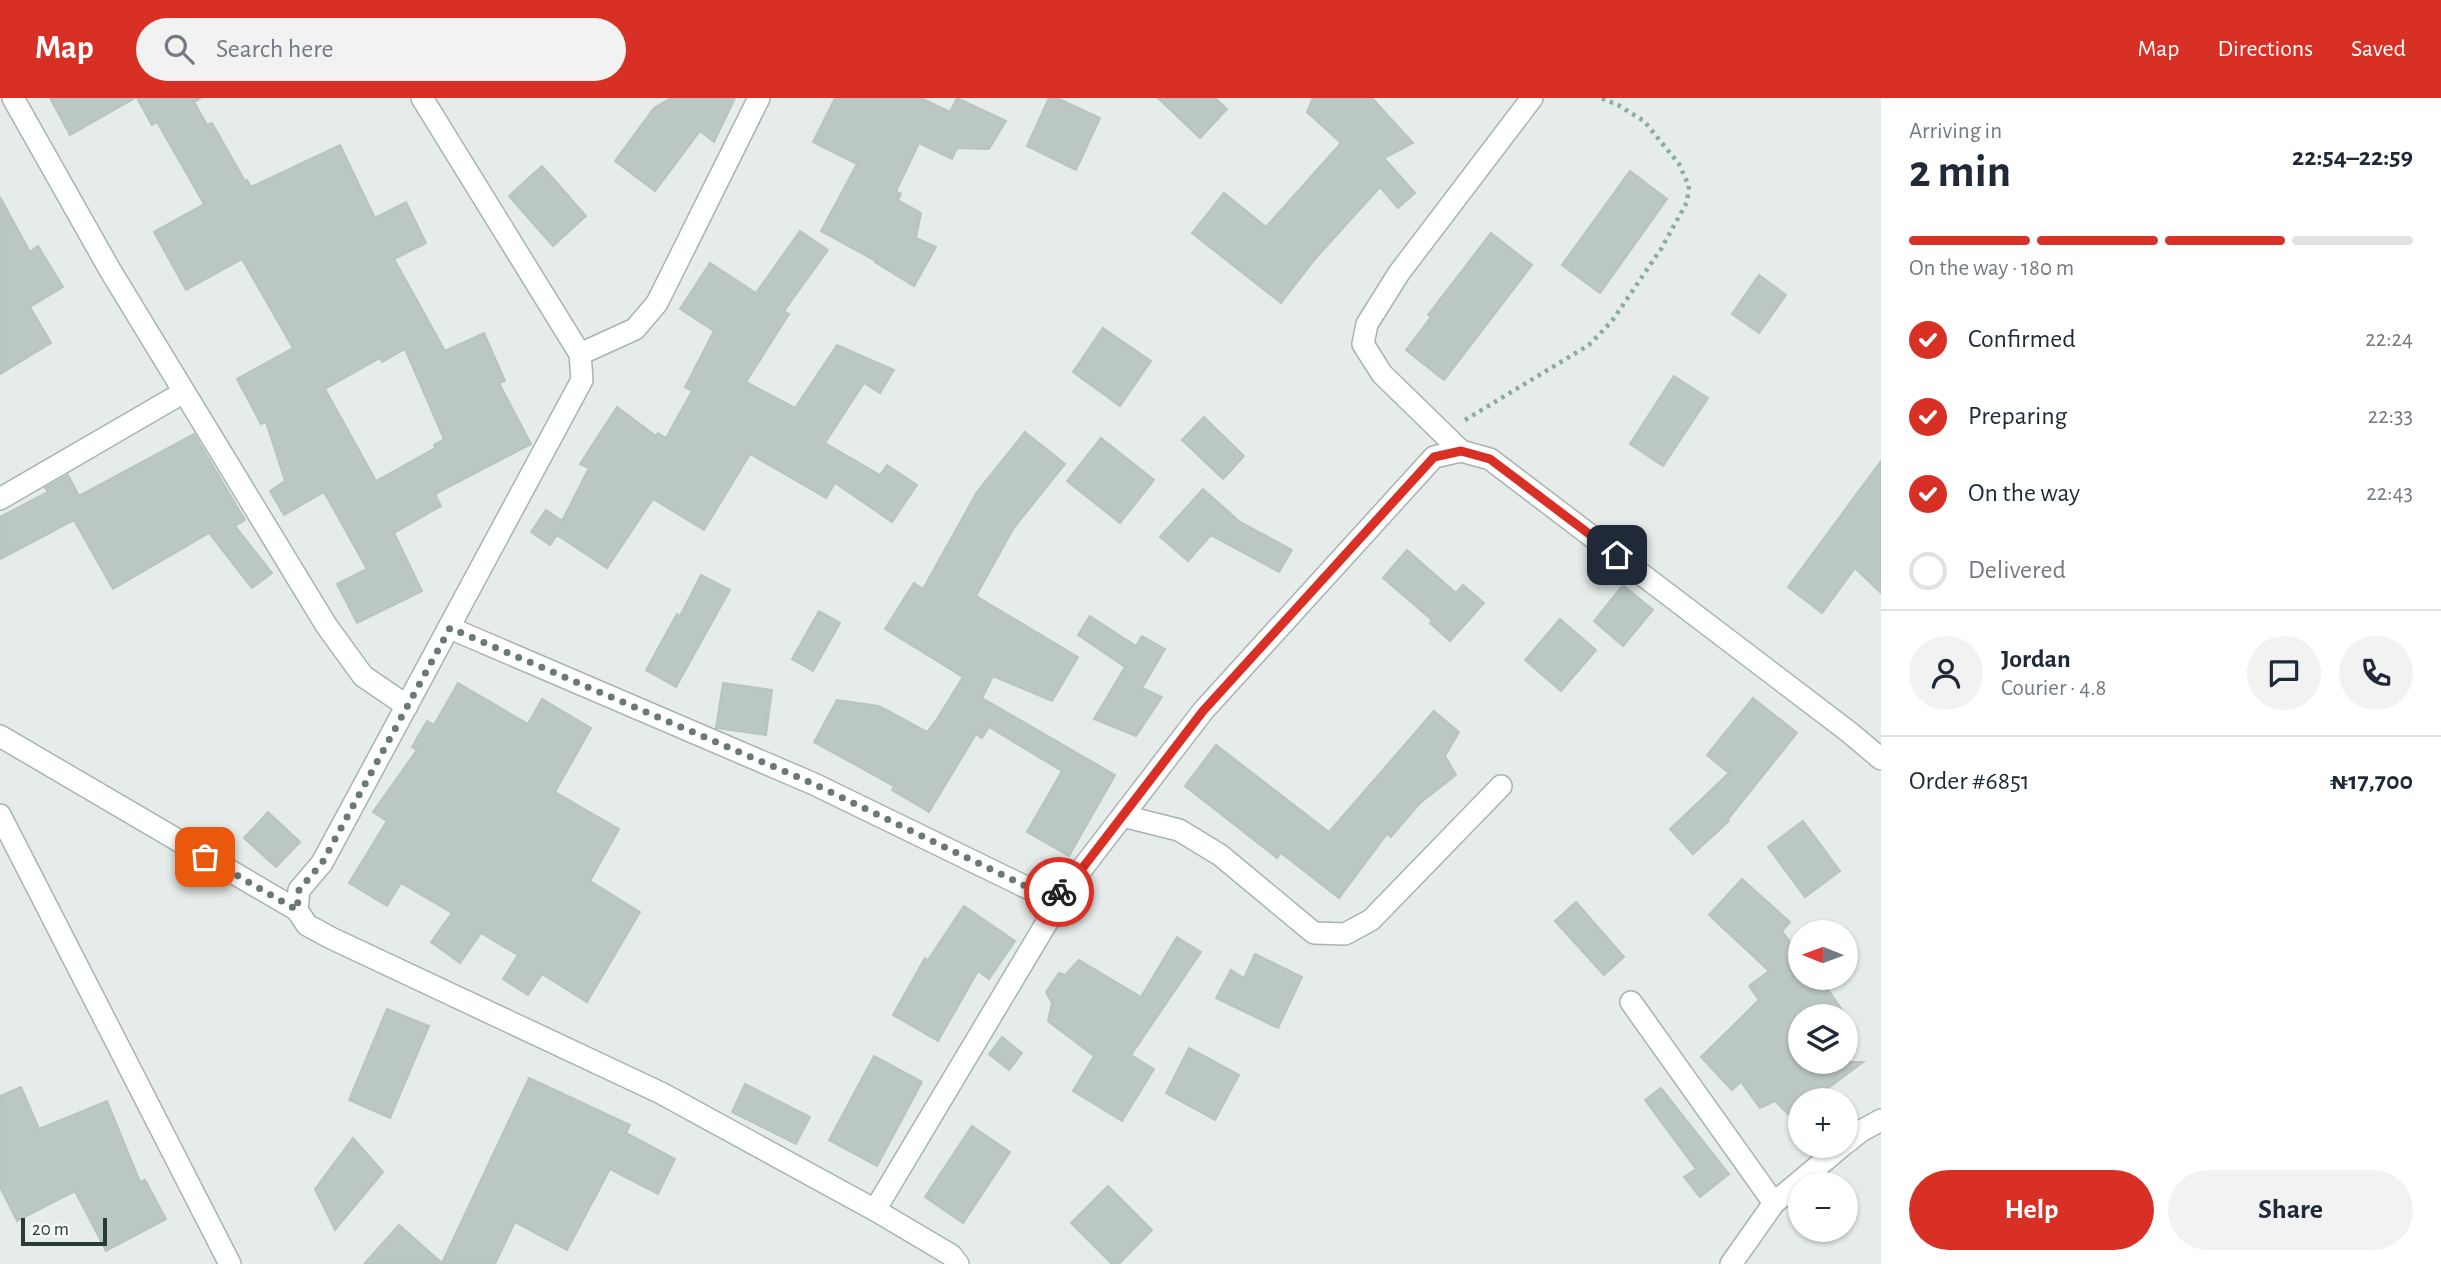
<!DOCTYPE html>
<html lang="en">
<head>
<meta charset="utf-8">
<style>
  body { margin:0; font-family:"Alegreya Sans",sans-serif; background:#f2f2f3; color:#1f2937; height:100vh; display:flex; flex-direction:column; font-size:26px; white-space:nowrap }
  * { box-sizing:border-box; margin:0 }
  p { font-size:23px; color:#747a83 }
  .icon { flex:none; width:38px; height:38px; fill:none; stroke:currentColor; stroke-width:2; stroke-linecap:round; stroke-linejoin:round }
  .map { position:relative; flex:1; overflow:hidden }
  .sheet { display:flex; flex-direction:column; background:#fff; width:560px }
  .sheet>* { flex:none }
  .needle { width:46px; rotate:271deg }
  .tools { position:absolute; left:1788px; top:822px; display:grid; gap:14px }
  .tools a { display:grid; place-items:center; width:70px; height:70px; border-radius:50%; background:#fff; box-shadow:0 2px 5px #0004; font-size:35px }
  .scale { position:absolute; left:21px; bottom:18px; width:86px; box-sizing:border-box; padding-left:7px; border:4px solid #263c35; border-top:0; font-size:19px; line-height:24px; white-space:nowrap; color:#263c35; -webkit-text-stroke:5px #f5f9f7; paint-order:stroke }
  .pin { position:absolute; display:grid; place-items:center; width:60px; height:60px; color:#fff; margin:-30px; border-radius:14px; box-shadow:0 4px 10px #0006 }
  .courier { position:absolute; display:grid; place-items:center; width:70px; height:70px; margin:-35px; border:5px solid #d93025; border-radius:50%; background:#fff; color:#222; box-shadow:0 2px 9px #0007 }
  .head em { font-style:normal; font-weight:700 }
  .head div { display:flex; flex-direction:column-reverse }
  .head { display:flex; align-items:center; justify-content:space-between; height:119px; padding:0 28px }
  h1 { font-size:46px; font-weight:700; line-height:52px }
  .bar { display:grid; grid-template-columns:repeat(4,1fr); gap:10px 7px; align-content:center; height:84px; padding:0 28px }
  .bar i { height:9px; border-radius:5px; background:#e0e1e3 }
  .bar .active { background:#d93025 }
  .bar p { grid-column:span 4 }
  .line { display:flex; align-items:center; gap:18px; padding:0 28px; border-top:2px solid #e0e1e3 }
  .line div { flex:1 }
  .round { display:grid; place-items:center; flex:none; width:74px; height:74px; border-radius:37px; background:#f2f2f3 }
  ol { padding:0 28px; list-style:none }
  li { display:flex; align-items:center; gap:21px; height:77px }
  li p { margin-inline-start:auto }
  li .icon { padding:7px; border-radius:50%; background:#d93025; color:#fff; stroke-width:4 }
  li:last-child { color:#747a83 }
  li i { width:38px; height:38px; border:4px solid #e0e1e3; border-radius:50% }
  .primary-button { display:flex; gap:14px; margin-top:auto; padding:14px 28px }
  .primary-button a { flex:1; height:80px; border-radius:42px; background:#d93025; color:#fff; font-size:28px; font-weight:700; line-height:80px; text-align:center }
  .primary-button a+a { background:#f2f2f3; color:#1f2937 }
  header { display:flex; align-items:center; gap:42px; box-sizing:border-box; height:98px; padding:0 35px; background:#d93025; color:#fff }
  header strong { font-size:33px }
  nav { display:flex; gap:38px; margin-inline-start:auto; font-size:24px }
  .search { width:490px; height:63px; background:#f2f2f3; display:flex; align-items:center; gap:18px; box-sizing:border-box; padding:0 24px; border-radius:38px; color:#747a83; font-size:26px }
  main { display:flex; flex:1; min-height:0 }
  .map>svg:first-child { display:block }
  .building { fill:#bbc7c2; stroke:#b8c5bf; stroke-width:2; fill-rule:evenodd }
  .lines { fill:none; stroke-linecap:round; stroke-linejoin:round }
  .minor-casing { stroke:#a8b4af; stroke-width:24 }
  .path { stroke:#89aca0; stroke-width:4.5; stroke-dasharray:3.5 5; stroke-linecap:butt }
  .minor { stroke:#fff; stroke-width:21 }
  .done { stroke:#697a74; stroke-width:7; stroke-dasharray:0 12.6 }
  .route { stroke:#d93025; stroke-width:9 }
</style>
</head>
<body>
<header>
<strong>Map</strong>
<div class="search"><svg class="icon" aria-label="search" viewBox="0 0 24 24"><circle cx="10" cy="10" r="6"/><path d="M15 15l6 6"/></svg>Search here</div>
<nav><a>Map</a><a>Directions</a><a>Saved</a></nav>
</header>
<main>
<div class="map">
<svg width="1881" height="1166" viewBox="0 0 1881 1166">
  <rect width="100%" height="100%" fill="#e5ece9"/>
  <g class="building">
    <path d="M50,0H135L70,37Z"/>
    <path d="M137,0H201L194,4L207,27L212,25L245,83L247,82L251,89L340,47L375,120L406,104L426,145L394,161L445,253L484,235L505,283L499,285L531,346L435,396L441,408L394,435L422,493L357,525L337,486L367,471L324,394L284,417L270,393L285,383L266,324L261,326L237,281L293,250L242,161L186,192L154,134L204,106L157,24L152,27ZM405,251L444,341L434,347L435,350L376,383L325,291L380,260L382,264Z"/>
    <path d="M671,0H735L714,44L700,33L655,93L615,63L654,10Z"/>
    <path d="M835,0H921L950,14L957,0L1006,23L989,51L957,50L952,61L919,45L896,93L901,96L898,102L921,115L916,140L936,149L914,188L875,164L876,163L821,133L857,66L813,44Z"/>
    <path d="M1049,0H1057L1100,20L1076,72L1027,48Z"/>
    <path d="M1158,0H1215L1227,11L1200,40Z"/>
    <path d="M1313,0H1372L1413,45L1384,60L1415,95L1398,110L1380,89L1315,161L1281,205L1192,135L1224,95L1266,129L1341,45L1307,14Z"/>
    <path d="M542,68L586,118L553,148L509,98Z"/>
    <path d="M1630,73L1667,101L1600,195L1562,167Z"/>
    <path d="M0,99L30,154L38,148L63,189L30,209L51,245L0,276Z"/>
    <path d="M800,133L828,152L784,213L789,216L746,284L795,310L837,247L894,272L880,295L864,285L825,345L880,377L887,367L917,387L892,424L835,385L826,400L750,356L704,432L653,401L607,470L557,437L550,447L531,434L546,412L562,423L589,370L580,366L617,309L656,338L658,335L666,340L692,293L685,289L714,233L680,211L710,165L756,195Z"/>
    <path d="M1491,135L1532,167L1444,282L1406,252L1431,219L1428,217Z"/>
    <path d="M1759,177L1786,197L1759,235L1732,216Z"/>
    <path d="M1103,230L1151,263L1120,308L1073,274Z"/>
    <path d="M1674,278L1708,300L1663,368L1630,346Z"/>
    <path d="M1204,319L1244,358L1223,381L1182,342Z"/>
    <path d="M1025,334L1065,366L1013,431L976,498L1078,559L1052,603L993,578L982,600L1115,677L1069,758L1027,734L1062,673L989,629L982,640L976,636L929,714L892,692L894,688L814,644L837,602L879,608L927,634L937,621L963,579L885,531L914,485L923,491L977,394Z"/>
    <path d="M194,336L245,422L235,428L272,475L252,490L209,435L113,491L74,422L0,461V419L48,394L45,390L68,377L79,398Z"/>
    <path d="M1101,340L1154,382L1120,425L1067,383Z"/>
    <path d="M1881,363V495L1855,470L1822,515L1788,489Z"/>
    <path d="M1203,391L1240,424L1292,452L1279,474L1211,437L1188,463L1160,439Z"/>
    <path d="M1407,452L1456,495L1463,487L1484,505L1450,543L1430,525L1432,522L1383,480Z"/>
    <path d="M701,477L730,492L676,589L646,572L677,516L680,518Z"/>
    <path d="M1623,487L1653,512L1623,548L1594,523Z"/>
    <path d="M819,513L840,525L813,573L792,561Z"/>
    <path d="M1090,518L1136,548L1142,538L1165,551L1142,590L1162,599L1136,638L1094,621L1125,569L1078,537Z"/>
    <path d="M1560,521L1596,552L1561,593L1525,562Z"/>
    <path d="M458,585L528,626L542,601L591,630L555,694L619,731L590,783L640,814L587,904L542,876L528,897L503,881L518,857L481,835L460,865L431,844L452,815L401,785L387,808L349,785L387,723L373,714L417,652L412,649L427,623L434,627Z"/>
    <path d="M723,585L772,592L766,637L716,630Z"/>
    <path d="M1753,600L1797,635L1728,721L1729,723L1693,756L1670,731L1729,675L1707,657Z"/>
    <path d="M1434,613L1459,634L1445,658L1456,677L1420,705L1391,739L1387,736L1339,800L1281,755L1277,760L1185,688L1216,647L1329,734Z"/>
    <path d="M268,714L300,744L276,769L244,740Z"/>
    <path d="M1803,723L1840,773L1805,799L1768,749Z"/>
    <path d="M1742,781L1790,824L1782,833L1801,859V880H1820L1847,919H1801V964H1863L1811,1003H1801V1029L1775,1003L1760,1010L1741,984L1732,992L1701,959L1759,902L1749,888L1769,873L1709,817Z"/>
    <path d="M1576,804L1624,859L1604,877L1555,823Z"/>
    <path d="M964,808L1015,843L989,881L978,873L938,943L893,917L925,860L928,862Z"/>
    <path d="M1177,839L1201,854L1131,957L1154,971L1122,1023L1073,993L1094,958L1048,923L1052,905L1046,894L1059,875L1065,877L1079,862L1141,899Z"/>
    <path d="M1255,856L1302,879L1278,930L1216,900L1231,872L1244,880Z"/>
    <path d="M387,911L429,928L390,1020L349,1002Z"/>
    <path d="M1002,939L1022,955L1009,972L989,956Z"/>
    <path d="M1189,950L1239,977L1215,1022L1166,995Z"/>
    <path d="M874,958L922,984L877,1068L829,1042Z"/>
    <path d="M529,980L630,1027L626,1035L675,1061L658,1096L610,1071L567,1152L515,1124L495,1166H364L399,1127L442,1165Z"/>
    <path d="M745,986L810,1019L796,1046L732,1014Z"/>
    <path d="M21,989L39,1031L107,1003L140,1084L145,1082L166,1121L106,1153L75,1093L17,1123L0,1089V998Z"/>
    <path d="M1661,990L1729,1076L1700,1099L1684,1079L1696,1071L1645,1002Z"/>
    <path d="M972,1028L1010,1054L963,1125L925,1099Z"/>
    <path d="M353,1040L383,1074L335,1132L315,1091Z"/>
    <path d="M1108,1088L1152,1132L1119,1166H1112L1071,1125Z"/>
  </g>
  <g class="lines">
    <defs>
      <g id="minor">
        <path d="M13,0L110,172L326,527L363,578L407,608"/>
        <path d="M422,0L580,256L582,282L322,765L299,792L297,812L307,827L331,840L661,995L875,1112L951,1157L958,1166"/>
        <path d="M580,256L635,231L657,205L759,0"/>
        <path d="M1461,353L1382,276L1363,246L1367,226L1399,175L1532,0"/>
        <path d="M0,401L184,294"/>
        <path d="M450,530L814,686L1038,795H1055L1068,789L1203,613L1434,359L1461,353L1490,361L1849,634L1881,661"/>
        <path d="M0,638L297,812"/>
        <path d="M0,717L230,1166"/>
        <path d="M1123,718L1179,732L1220,757L1314,835L1345,836L1371,822L1501,688"/>
        <path d="M1631,904L1774,1105"/>
        <path d="M1846,1045L1861,1033L1881,1022"/>
        <path d="M875,1112L1068,789"/>
        <path d="M1731,1166L1774,1105L1842,1048"/>
      </g>
    </defs>
    <use href="#minor" class="minor-casing"/>
    <path class="path" d="M1465,322L1589,247L1612,223L1661,151L1687,104L1689,88L1679,66L1644,23L1618,7L1601,0"/>
    <use href="#minor" class="minor"/>
  </g>
  <g class="lines">
    <path class="done" d="M205,759L297,812L299,792L322,765L450,530L814,686L1038,794H1059"/>
    <path class="route" d="M1059,794L1068,789L1203,613L1434,359L1461,353L1490,361L1617,457"/>
  </g>
</svg>
<div class="tools">
<a><svg class="needle" viewBox="-14 -14 28 28"><path d="M0-13l5 13h-10z" fill="#e53935"/><path d="M0 13l5-13h-10z" fill="#747a83"/></svg></a>
<a><svg class="icon" aria-label="layers" viewBox="0 0 24 24"><path d="M12 4l9 5-9 5-9-5zM3 14l9 5 9-5"/></svg></a>
<a>+</a>
<a>−</a>
</div>
<div class="scale">20 m</div>
<div class="pin" style="left:205px;top:759px;background:#ea580c"><svg class="icon" aria-label="bag" viewBox="0 0 24 24"><path d="M5 8h14l-1 12H6zM9 8a3 3 0 0 1 6 0"/></svg></div>
<div class="pin" style="left:1617px;top:457px;background:#1f2937"><svg class="icon" aria-label="home" viewBox="0 0 24 24"><path d="M3 11l9-7 9 7M6 9v11h12V9"/></svg></div>
<div class="courier" style="left:1059px;top:794px"><svg class="icon" aria-label="bike" viewBox="0 0 24 24"><circle cx="6" cy="16" r="4"/><circle cx="18" cy="16" r="4"/><path d="M6 16l4-8h5l3 8M10 8l3 8H6M13 5h3"/></svg></div>
</div>
<section class="sheet">
<div class="head"><div><h1>2 min</h1><p>Arriving in</p></div><em>22:54–22:59</em></div>
<div class="bar"><i class="active"></i><i class="active"></i><i class="active"></i><i></i><p>On the way · 180 m</p></div>
<ol>
<li><svg class="icon" aria-label="check" viewBox="0 0 24 24"><path d="M5 12l5 5 9-10"/></svg>Confirmed<p>22:24</p></li>
<li><svg class="icon" aria-label="check" viewBox="0 0 24 24"><path d="M5 12l5 5 9-10"/></svg>Preparing<p>22:33</p></li>
<li><svg class="icon" aria-label="check" viewBox="0 0 24 24"><path d="M5 12l5 5 9-10"/></svg>On the way<p>22:43</p></li>
<li><i></i>Delivered</li>
</ol>
<div class="line" style="height:126px"><a class="round"><svg class="icon" aria-label="person" viewBox="0 0 24 24"><circle cx="12" cy="8" r="4"/><path d="M4 21q1-7 8-7t8 7"/></svg></a><div><b>Jordan</b><p>Courier · 4.8</p></div><a class="round"><svg class="icon" aria-label="chat" viewBox="0 0 24 24"><path d="M4 5h16v11H9l-5 4z"/></svg></a><a class="round"><svg class="icon" aria-label="phone" viewBox="0 0 24 24"><path d="M5 4h4l2 5-3 2q2 4 5 5l2-3 5 2v4C11 20 4 13 5 4z"/></svg></a></div>
<div class="line" style="height:91px"><div>Order #6851</div><b>₦17,700</b></div>
<div class="primary-button"><a>Help</a><a>Share</a></div>
</section>
</main>
</body>
</html>
